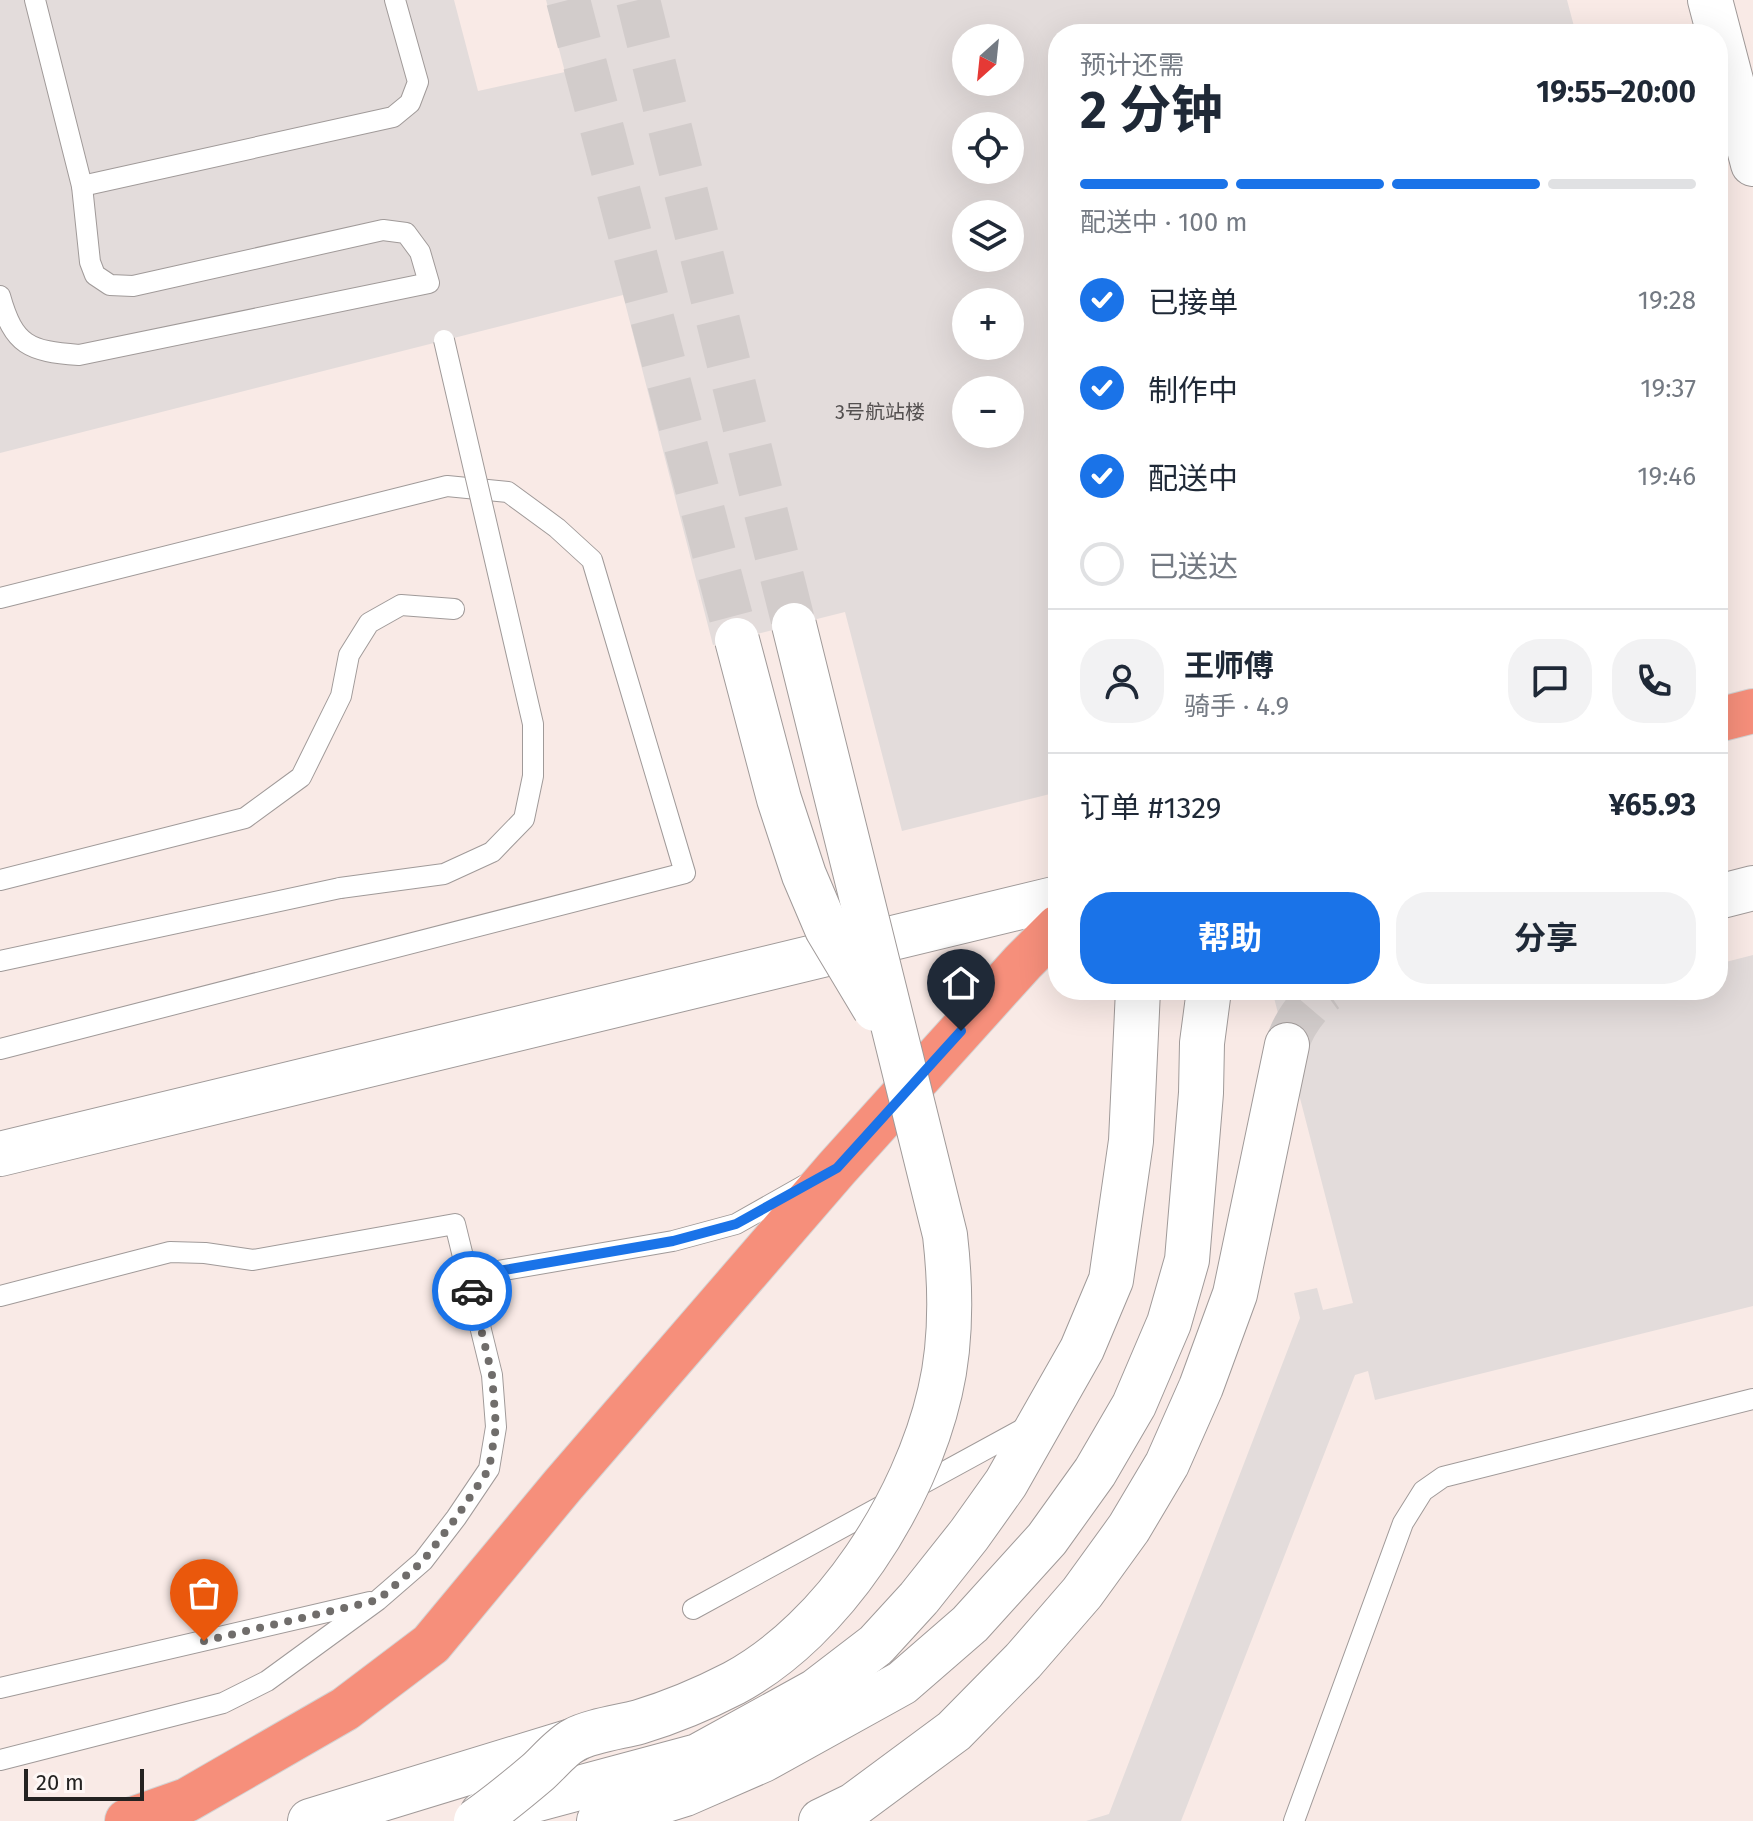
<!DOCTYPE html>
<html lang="zh">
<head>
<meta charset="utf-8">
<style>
  body { margin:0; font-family:"Fira Sans","Noto Sans SC",sans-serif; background:#f2f2f3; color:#1f2937; height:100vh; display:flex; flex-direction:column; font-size:30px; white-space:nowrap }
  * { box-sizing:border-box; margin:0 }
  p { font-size:26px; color:#747a83 }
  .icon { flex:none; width:44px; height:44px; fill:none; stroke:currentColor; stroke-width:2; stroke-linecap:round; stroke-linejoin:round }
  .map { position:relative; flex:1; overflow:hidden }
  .sheet { position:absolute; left:1048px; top:24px; width:680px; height:976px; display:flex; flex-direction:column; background:#fff; border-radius:32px; box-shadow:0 8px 32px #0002 }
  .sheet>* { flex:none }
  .needle { width:52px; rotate:207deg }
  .buttons { position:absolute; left:952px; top:24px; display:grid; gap:16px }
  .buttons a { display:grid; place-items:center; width:72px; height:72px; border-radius:50%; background:#fff; box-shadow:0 8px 32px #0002; font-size:40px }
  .scale { position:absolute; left:24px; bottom:20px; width:120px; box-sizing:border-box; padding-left:8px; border:4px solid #242221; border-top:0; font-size:22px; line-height:28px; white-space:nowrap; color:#242221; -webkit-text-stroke:6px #fef7f5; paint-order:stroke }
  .pin { position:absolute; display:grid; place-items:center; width:68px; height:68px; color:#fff; margin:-82px -34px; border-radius:50% 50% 50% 0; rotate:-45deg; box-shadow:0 0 8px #0007 }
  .pin .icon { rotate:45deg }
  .courier { position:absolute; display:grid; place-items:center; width:80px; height:80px; margin:-40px; border:6px solid #1a73e8; border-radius:50%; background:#fff; color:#222; box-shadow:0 2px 10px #0007 }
  .head em { font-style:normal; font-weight:700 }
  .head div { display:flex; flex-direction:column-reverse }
  .head { display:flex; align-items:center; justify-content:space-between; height:136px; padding:0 32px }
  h1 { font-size:52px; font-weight:700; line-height:60px }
  .bar { display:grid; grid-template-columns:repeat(4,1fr); gap:12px 8px; align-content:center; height:96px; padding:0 32px }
  .bar i { height:10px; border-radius:6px; background:#e0e1e3 }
  .bar .on { background:#1a73e8 }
  .bar p { grid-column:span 4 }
  .line { display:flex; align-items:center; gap:20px; padding:0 32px; border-top:2px solid #e0e1e3 }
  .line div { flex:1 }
  .round { display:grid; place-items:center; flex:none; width:84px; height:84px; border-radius:32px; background:#f2f2f3 }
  ol { padding:0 32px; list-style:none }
  li { display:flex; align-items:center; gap:24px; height:88px }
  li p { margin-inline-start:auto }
  li .icon { padding:8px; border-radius:50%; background:#1a73e8; color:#fff; stroke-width:4 }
  li:last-child { color:#747a83 }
  li i { width:44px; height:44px; border:4px solid #e0e1e3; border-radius:50% }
  .button { display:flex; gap:16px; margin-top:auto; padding:16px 32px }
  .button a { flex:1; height:92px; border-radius:32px; background:#1a73e8; color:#fff; font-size:32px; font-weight:700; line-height:92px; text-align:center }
  .button a+a { background:#f2f2f3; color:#1f2937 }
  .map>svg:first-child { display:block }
  .built { fill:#f9eae6; fill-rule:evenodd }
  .building { fill:#e3dcdb; fill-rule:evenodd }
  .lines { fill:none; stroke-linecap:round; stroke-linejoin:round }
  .tertiary-tunnel { stroke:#d2cccb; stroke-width:44; stroke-dasharray:44 22; stroke-linecap:butt }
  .service-casing { stroke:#a09a99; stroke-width:22 }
  .tertiary-casing { stroke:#a09a99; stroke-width:46 }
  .trunk-casing { stroke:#d3d3d3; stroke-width:46 }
  .service { stroke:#fff; stroke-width:20 }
  .tertiary { stroke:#fff; stroke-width:44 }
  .trunk { stroke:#f68f7b; stroke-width:44 }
  .service-bridge-casing { stroke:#a09a99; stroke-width:22; stroke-linecap:butt }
  .tertiary-bridge-casing { stroke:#a09a99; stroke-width:46; stroke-linecap:butt }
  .service-bridge { stroke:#fff; stroke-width:20 }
  .tertiary-bridge { stroke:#fff; stroke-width:44 }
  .done { stroke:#706d6b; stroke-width:8; stroke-dasharray:0 14.4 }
  .route { stroke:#1a73e8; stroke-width:10 }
  .labels { text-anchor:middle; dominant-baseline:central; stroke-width:8; stroke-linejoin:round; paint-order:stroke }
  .number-label { font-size:20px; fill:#545050 }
</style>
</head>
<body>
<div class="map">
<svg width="1753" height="1821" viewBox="0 0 1753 1821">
  <rect width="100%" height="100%" fill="#fef7f5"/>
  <path class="built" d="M0,0H1753V1821H0ZM1058,34H1718V990H1058ZM966,38H1010V82H966ZM966,126H1010V170H966ZM966,214H1010V258H966ZM966,302H1010V346H966ZM966,390H1010V434H966Z"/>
  <g class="building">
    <path d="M0,0H454L478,91L565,72L546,0H1567L1576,34H1058V792L902,831L845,612L713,645L623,295L0,453ZM966,38H1010V82H966ZM966,126H1010V170H966ZM966,214H1010V258H966ZM966,302H1010V346H966ZM966,390H1010V434H966Z"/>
    <path d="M1718,590L1728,623L1718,626Z"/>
    <path d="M1753,955V1306L1375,1400L1368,1371L1355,1375L1181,1821H1086L1109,1814L1300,1318L1294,1293L1317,1288L1323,1310L1353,1303L1272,990H1718V964Z"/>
  </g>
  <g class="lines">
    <g class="tertiary-tunnel">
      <path d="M568,0L737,640"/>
      <path d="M638,0L794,625"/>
      <path d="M1287,1045C1293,1025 1309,1002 1327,990"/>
    </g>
    <defs>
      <g id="service">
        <path d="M82,186L393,117L410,103L418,82L395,0"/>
        <path d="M0,296C14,346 29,351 79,355L429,283L420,252L406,233L383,230L133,286L110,285L95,275L90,262L82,186L35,0"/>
        <path d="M0,598L447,486L508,492L557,528L592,560L685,873L0,1049"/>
        <path d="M0,880L245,818L301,777L341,696L349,655L369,623L401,605L454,609"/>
        <path d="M0,961L340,888"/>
        <path d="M469,1276L673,1241L736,1224L805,1185"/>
        <path d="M0,1296L170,1252L205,1253L253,1260L455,1224L492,1375L496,1427L489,1469L456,1518L423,1561L378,1600L267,1681L223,1703L0,1760"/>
        <path d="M693,1609L1030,1425"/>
        <path d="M0,1688L370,1602"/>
        <path d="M1294,1821L1403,1523L1423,1491L1443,1477L1753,1399"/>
      </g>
      <g id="tertiary">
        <path d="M1710,0L1753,164"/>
        <path d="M1718,897L1753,888"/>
        <path d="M0,1154L1058,898"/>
        <path d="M482,1814L698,1756L816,1691L876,1645L919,1598L969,1535L1006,1483L1082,1349L1111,1280L1131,1141L1138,990"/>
        <path d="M310,1821L575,1740"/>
        <path d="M599,1821L685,1794L763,1760L902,1683L970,1624L1047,1539L1095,1472L1134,1405L1169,1323L1187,1260L1201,1093L1202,1043L1209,990"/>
        <path d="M821,1821L854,1805L954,1731L1023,1661L1082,1593L1129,1528L1167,1464L1201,1387L1235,1294L1287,1045"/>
      </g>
      <g id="trunk">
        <path d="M1718,720L1753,711"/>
        <path d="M127,1821L187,1800L345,1709L431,1644L563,1485L837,1168L1023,962L1058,927"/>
      </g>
    </defs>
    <use href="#service" class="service-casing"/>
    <use href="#tertiary" class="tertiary-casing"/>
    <use href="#trunk" class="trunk-casing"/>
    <use href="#service" class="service"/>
    <use href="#tertiary" class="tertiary"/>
    <use href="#trunk" class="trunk"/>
    <defs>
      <path id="service-bridge" d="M340,888L444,874L492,852L524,819L533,776V724L444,340"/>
      <g id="tertiary-bridge">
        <path d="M737,640L779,799L804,875L827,929L875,1009"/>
        <path d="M476,1821C497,1806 518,1789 538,1772C549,1762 561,1747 574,1740C590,1731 620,1727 639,1722C672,1712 703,1699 734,1683C834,1629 915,1501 940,1392C952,1341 951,1287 945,1235L794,625"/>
      </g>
    </defs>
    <use href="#service-bridge" class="service-bridge-casing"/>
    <use href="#tertiary-bridge" class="tertiary-bridge-casing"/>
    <use href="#service-bridge" class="service-bridge"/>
    <use href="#tertiary-bridge" class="tertiary-bridge"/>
  </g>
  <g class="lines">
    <path class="done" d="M204,1641L378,1600L423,1561L456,1518L489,1469L496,1427L492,1375L472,1291"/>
    <path class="route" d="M472,1291L469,1276L673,1241L736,1224L837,1168L961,1031"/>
  </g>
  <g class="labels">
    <g class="number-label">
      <text x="880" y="412">3号航站楼</text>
    </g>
  </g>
</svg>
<div class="buttons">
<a><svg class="needle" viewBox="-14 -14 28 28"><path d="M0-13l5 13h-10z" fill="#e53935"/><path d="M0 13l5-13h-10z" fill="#747a83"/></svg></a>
<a><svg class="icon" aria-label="locate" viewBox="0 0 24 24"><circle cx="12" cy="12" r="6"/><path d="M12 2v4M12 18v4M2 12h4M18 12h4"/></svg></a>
<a><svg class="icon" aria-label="layers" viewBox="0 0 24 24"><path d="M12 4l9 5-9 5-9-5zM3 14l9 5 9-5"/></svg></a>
<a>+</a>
<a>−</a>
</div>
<div class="scale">20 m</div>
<div class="pin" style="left:204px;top:1641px;background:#ea580c"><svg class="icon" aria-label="bag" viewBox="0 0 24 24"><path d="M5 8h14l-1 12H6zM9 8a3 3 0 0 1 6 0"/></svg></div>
<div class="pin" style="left:961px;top:1031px;background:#1f2937"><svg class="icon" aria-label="home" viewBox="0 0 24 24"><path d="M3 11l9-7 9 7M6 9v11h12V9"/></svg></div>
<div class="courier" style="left:472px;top:1291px"><svg class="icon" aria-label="car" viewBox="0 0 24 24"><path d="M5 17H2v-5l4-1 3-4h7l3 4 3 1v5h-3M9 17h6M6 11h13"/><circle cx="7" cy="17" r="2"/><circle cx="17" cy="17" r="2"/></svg></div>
<section class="sheet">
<div class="head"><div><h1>2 分钟</h1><p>预计还需</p></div><em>19:55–20:00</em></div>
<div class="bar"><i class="on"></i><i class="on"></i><i class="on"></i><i></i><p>配送中 · 100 m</p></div>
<ol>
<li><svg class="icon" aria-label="check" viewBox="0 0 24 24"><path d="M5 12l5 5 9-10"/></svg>已接单<p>19:28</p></li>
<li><svg class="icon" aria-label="check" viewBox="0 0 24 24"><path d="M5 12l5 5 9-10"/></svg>制作中<p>19:37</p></li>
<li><svg class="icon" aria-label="check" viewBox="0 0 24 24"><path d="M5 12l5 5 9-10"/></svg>配送中<p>19:46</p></li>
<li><i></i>已送达</li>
</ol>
<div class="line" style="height:144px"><a class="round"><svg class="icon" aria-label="person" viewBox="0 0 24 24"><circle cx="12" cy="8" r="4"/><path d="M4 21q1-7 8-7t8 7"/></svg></a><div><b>王师傅</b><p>骑手 · 4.9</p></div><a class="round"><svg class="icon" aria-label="chat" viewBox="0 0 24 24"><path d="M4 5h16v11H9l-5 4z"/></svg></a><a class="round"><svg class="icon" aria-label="phone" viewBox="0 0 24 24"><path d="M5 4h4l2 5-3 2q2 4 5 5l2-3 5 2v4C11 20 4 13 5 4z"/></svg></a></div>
<div class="line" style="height:104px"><div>订单 #1329</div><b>¥65.93</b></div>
<div class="button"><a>帮助</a><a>分享</a></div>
</section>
</div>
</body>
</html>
